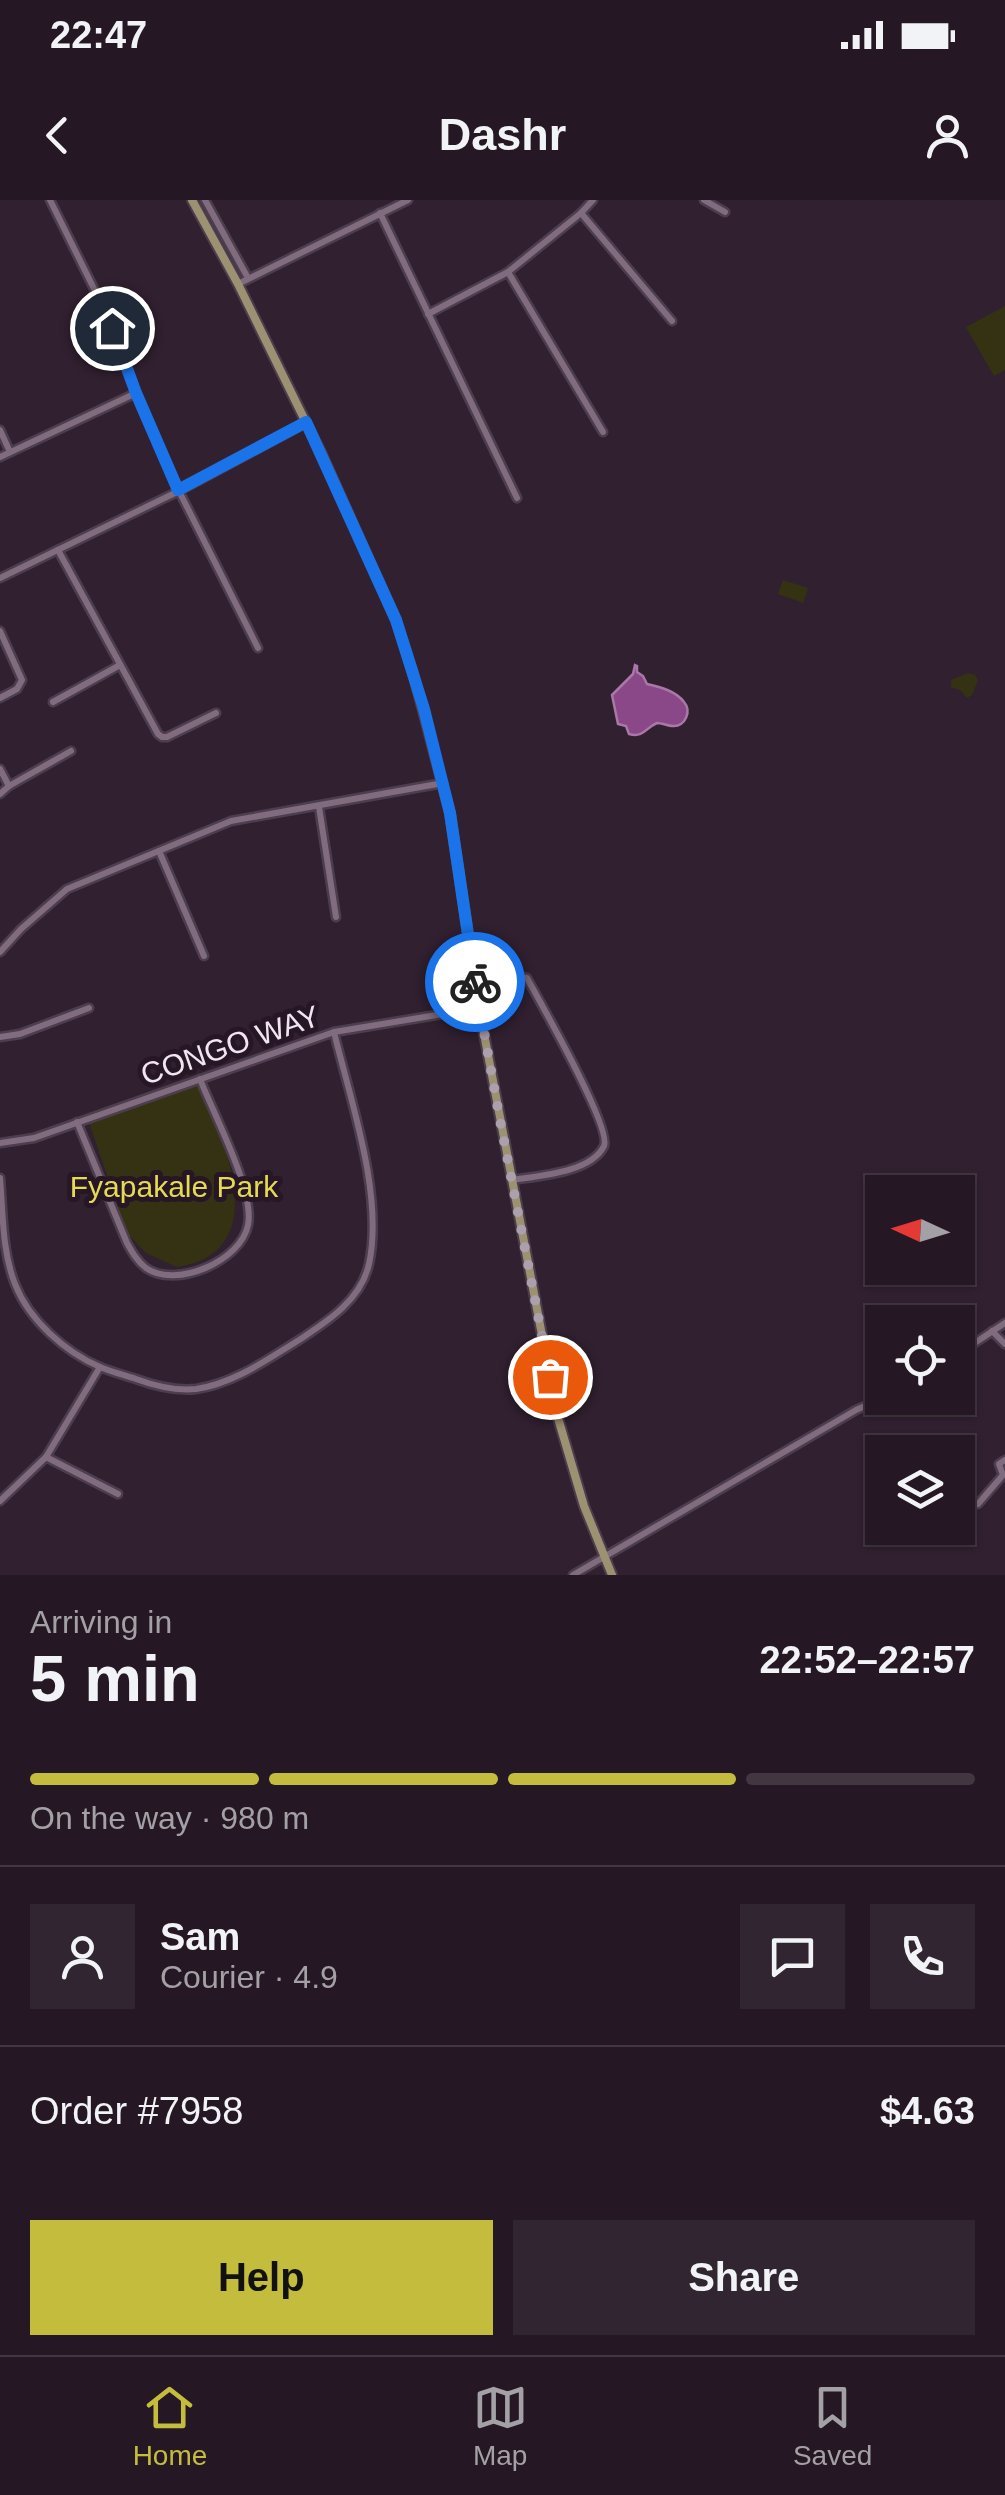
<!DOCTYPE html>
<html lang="en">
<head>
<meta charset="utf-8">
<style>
  body { margin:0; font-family:Helvetica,sans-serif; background:#312531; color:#f1f3f6; height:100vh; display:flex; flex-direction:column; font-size:38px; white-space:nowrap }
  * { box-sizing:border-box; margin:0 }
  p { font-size:32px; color:#a3a0a6 }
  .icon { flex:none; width:55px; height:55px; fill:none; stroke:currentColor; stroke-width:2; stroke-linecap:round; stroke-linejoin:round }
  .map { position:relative; height:1375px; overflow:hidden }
  .sheet { display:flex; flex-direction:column; background:#251824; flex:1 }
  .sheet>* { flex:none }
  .needle { width:65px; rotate:274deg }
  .fabs { position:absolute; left:865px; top:975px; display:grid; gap:20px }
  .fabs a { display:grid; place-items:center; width:110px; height:110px; border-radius:0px; background:#251824; box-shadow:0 2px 8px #0004,0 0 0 2px #423741; font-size:50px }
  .pin { position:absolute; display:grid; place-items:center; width:85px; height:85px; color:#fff; margin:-42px; border:5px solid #fff; border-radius:50%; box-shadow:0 2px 10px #0007 }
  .courier { position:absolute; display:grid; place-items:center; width:100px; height:100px; margin:-50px; border:8px solid #1a73e8; border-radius:50%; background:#fff; color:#222; box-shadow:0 2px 12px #0007 }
  .summary em { font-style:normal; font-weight:700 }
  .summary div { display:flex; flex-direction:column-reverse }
  .summary { display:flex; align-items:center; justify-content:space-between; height:170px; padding:0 30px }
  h1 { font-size:65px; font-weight:700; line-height:75px }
  .bar { display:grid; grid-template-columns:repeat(4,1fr); gap:15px 10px; align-content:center; height:120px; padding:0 30px }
  .bar i { height:12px; border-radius:8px; background:#423741 }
  .bar .on { background:#c4bc3d }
  .bar p { grid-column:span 4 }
  .line { display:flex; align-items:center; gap:25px; padding:0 30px; border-top:2px solid #423741 }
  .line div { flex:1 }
  .round { display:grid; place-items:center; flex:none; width:105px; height:105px; border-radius:0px; background:#312531 }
  .primary-button { display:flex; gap:20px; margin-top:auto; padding:20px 30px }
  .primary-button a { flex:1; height:115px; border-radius:0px; background:#c4bc3d; color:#111; font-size:40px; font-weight:700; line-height:115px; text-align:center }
  .primary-button a+a { background:#312531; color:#f1f3f6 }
  .status { display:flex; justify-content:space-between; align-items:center; height:70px; padding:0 50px; background:#251824; direction:ltr }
  .status svg { height:28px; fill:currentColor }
  header { display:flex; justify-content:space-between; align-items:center; height:130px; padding:0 30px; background:#251824; font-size:45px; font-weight:700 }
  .tabs { display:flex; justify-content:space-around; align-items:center; height:140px; border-top:2px solid #423741; background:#251824; font-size:28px; color:#a3a0a6 }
  .tabs a { display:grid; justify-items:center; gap:5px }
  .tabs .on { color:#c4bc3d }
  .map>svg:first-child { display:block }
  .green { fill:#343213 }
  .water { fill:#8a4889; stroke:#a977a8; stroke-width:2.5 }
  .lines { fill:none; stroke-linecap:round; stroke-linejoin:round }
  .minor-casing { stroke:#4c3e4c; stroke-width:11 }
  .major-casing { stroke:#4c3e4c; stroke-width:12 }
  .minor { stroke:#806b7f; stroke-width:6 }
  .major { stroke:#9c9170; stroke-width:8 }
  .done { stroke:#ada0ad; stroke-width:10; stroke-dasharray:0 18 }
  .route { stroke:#1a73e8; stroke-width:12 }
  .labels { text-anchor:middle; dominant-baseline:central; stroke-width:10; stroke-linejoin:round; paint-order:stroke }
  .street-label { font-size:30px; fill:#f0e5f0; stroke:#261626 }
  .park-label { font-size:30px; fill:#e4db51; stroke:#261626 }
</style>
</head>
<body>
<div class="status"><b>22:47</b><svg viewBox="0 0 49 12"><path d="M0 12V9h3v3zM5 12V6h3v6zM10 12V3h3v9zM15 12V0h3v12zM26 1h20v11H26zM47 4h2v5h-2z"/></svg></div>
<header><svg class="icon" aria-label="back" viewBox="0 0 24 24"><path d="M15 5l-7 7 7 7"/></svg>Dashr<svg class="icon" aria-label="person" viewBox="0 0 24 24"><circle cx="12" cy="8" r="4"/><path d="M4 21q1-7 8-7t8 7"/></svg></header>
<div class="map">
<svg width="1005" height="1375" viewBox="0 0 1005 1375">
  <rect width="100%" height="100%" fill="#312030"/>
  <g class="green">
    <path d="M1005,106V170L994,176L966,127Z"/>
    <path d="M783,380L808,388L803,403L778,394Z"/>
    <path d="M968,473L975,475L978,480L972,495L967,498L960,490L951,487V480Z"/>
    <path d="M200,881C217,929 266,1023 206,1058C198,1063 186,1065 177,1067L146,1053L126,1032L88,919Z"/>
  </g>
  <path class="water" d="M635,465L637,466V472L643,476L647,484C660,487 676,491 684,502C692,511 685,527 673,526C668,526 662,523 657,523C645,528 644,538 629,534L626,526L618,524L612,495L633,474Z"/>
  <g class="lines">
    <defs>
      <g id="minor">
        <path d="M50,0L113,127L136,193L179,291L258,448"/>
        <path d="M205,0L248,78"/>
        <path d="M704,0L725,12"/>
        <path d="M380,13L517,298"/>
        <path d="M581,13L672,121"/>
        <path d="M508,72L603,232"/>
        <path d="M238,84L408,0"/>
        <path d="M428,114L508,72L581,13L593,0"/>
        <path d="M0,230L10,252"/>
        <path d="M0,257L136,193"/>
        <path d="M58,350L158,534L162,537H167L216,513"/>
        <path d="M0,378L179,291L306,223"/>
        <path d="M0,431L22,480L17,489L0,498"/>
        <path d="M53,502L120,465"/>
        <path d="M0,569L9,586"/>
        <path d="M0,594L9,586L71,551"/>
        <path d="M319,607L336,717"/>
        <path d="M159,651L204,756"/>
        <path d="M0,752L21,729L67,689L231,621L443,583"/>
        <path d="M475,780L508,775L527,778C540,802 612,928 604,946C591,973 537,976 512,980"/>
        <path d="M0,837L20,834L89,808"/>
        <path d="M77,922L127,1043C132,1052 137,1061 146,1068C176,1089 241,1061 248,1025C255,991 213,913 200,879"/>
        <path d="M0,943L34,938L334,832L479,808"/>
        <path d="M0,978C3,1013 2,1051 15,1084C29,1120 65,1152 100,1167C112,1172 124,1175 136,1179C155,1186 177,1191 196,1189C233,1184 268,1159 299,1140C328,1121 361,1100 369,1064C384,995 350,899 334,832"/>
        <path d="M992,1131L1005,1144"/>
        <path d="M958,1154L1005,1123"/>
        <path d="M46,1257L118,1294"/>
        <path d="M0,1301L46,1257L100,1167"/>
        <path d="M978,1304L1003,1275L999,1264L1005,1260"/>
        <path d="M573,1375L856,1210L883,1198"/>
      </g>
      <path id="major" d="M192,0L238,84L322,255L396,420L413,473L450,613L479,808L558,1218L584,1306L612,1375"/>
    </defs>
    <use href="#minor" class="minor-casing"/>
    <use href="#major" class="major-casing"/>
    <use href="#minor" class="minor"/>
    <use href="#major" class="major"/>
  </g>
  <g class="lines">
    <path class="done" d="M475,782L500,920L550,1177"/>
    <path class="route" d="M112,128L136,193L178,290L306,222L396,420L424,509L450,613L475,782"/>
  </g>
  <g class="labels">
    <g class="street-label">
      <text transform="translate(230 845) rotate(-19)">CONGO WAY</text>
    </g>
    <g class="park-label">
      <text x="174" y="986">Fyapakale Park</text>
    </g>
  </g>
</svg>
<div class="fabs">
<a><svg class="needle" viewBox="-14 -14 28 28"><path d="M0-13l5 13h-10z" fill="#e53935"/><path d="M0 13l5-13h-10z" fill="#a3a0a6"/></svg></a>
<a><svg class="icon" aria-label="locate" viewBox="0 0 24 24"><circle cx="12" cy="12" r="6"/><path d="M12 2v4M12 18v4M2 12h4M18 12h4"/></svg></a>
<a><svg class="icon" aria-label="layers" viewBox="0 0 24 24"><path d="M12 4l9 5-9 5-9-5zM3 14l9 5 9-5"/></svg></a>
</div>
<div class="pin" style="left:550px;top:1177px;background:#ea580c"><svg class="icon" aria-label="bag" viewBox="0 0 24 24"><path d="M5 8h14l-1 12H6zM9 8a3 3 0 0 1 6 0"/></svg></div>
<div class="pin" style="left:112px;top:128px;background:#1f2937"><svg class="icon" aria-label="home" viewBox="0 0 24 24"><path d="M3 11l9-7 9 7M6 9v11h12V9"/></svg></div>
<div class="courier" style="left:475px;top:782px"><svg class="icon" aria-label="bike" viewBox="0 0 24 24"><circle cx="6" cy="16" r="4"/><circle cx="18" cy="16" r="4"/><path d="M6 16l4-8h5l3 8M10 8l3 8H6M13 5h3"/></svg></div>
</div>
<section class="sheet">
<div class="summary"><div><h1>5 min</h1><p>Arriving in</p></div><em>22:52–22:57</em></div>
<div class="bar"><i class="on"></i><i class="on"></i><i class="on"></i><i></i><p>On the way · 980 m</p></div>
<div class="line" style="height:180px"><a class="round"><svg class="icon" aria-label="person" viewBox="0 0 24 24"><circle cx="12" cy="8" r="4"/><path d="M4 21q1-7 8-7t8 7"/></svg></a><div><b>Sam</b><p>Courier · 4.9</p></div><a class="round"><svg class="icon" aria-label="chat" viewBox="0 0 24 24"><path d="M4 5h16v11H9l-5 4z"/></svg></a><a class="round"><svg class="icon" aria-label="phone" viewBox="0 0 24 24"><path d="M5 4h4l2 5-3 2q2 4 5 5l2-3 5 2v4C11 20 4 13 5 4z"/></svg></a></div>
<div class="line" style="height:130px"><div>Order #7958</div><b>$4.63</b></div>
<div class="primary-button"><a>Help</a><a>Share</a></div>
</section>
<nav class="tabs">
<a class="on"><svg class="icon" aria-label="home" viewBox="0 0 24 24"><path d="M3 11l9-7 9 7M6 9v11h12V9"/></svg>Home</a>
<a><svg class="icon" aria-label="map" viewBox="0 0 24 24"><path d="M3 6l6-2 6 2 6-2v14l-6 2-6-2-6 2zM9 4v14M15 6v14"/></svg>Map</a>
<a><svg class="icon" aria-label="saved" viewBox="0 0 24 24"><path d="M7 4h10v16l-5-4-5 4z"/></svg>Saved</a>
</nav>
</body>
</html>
